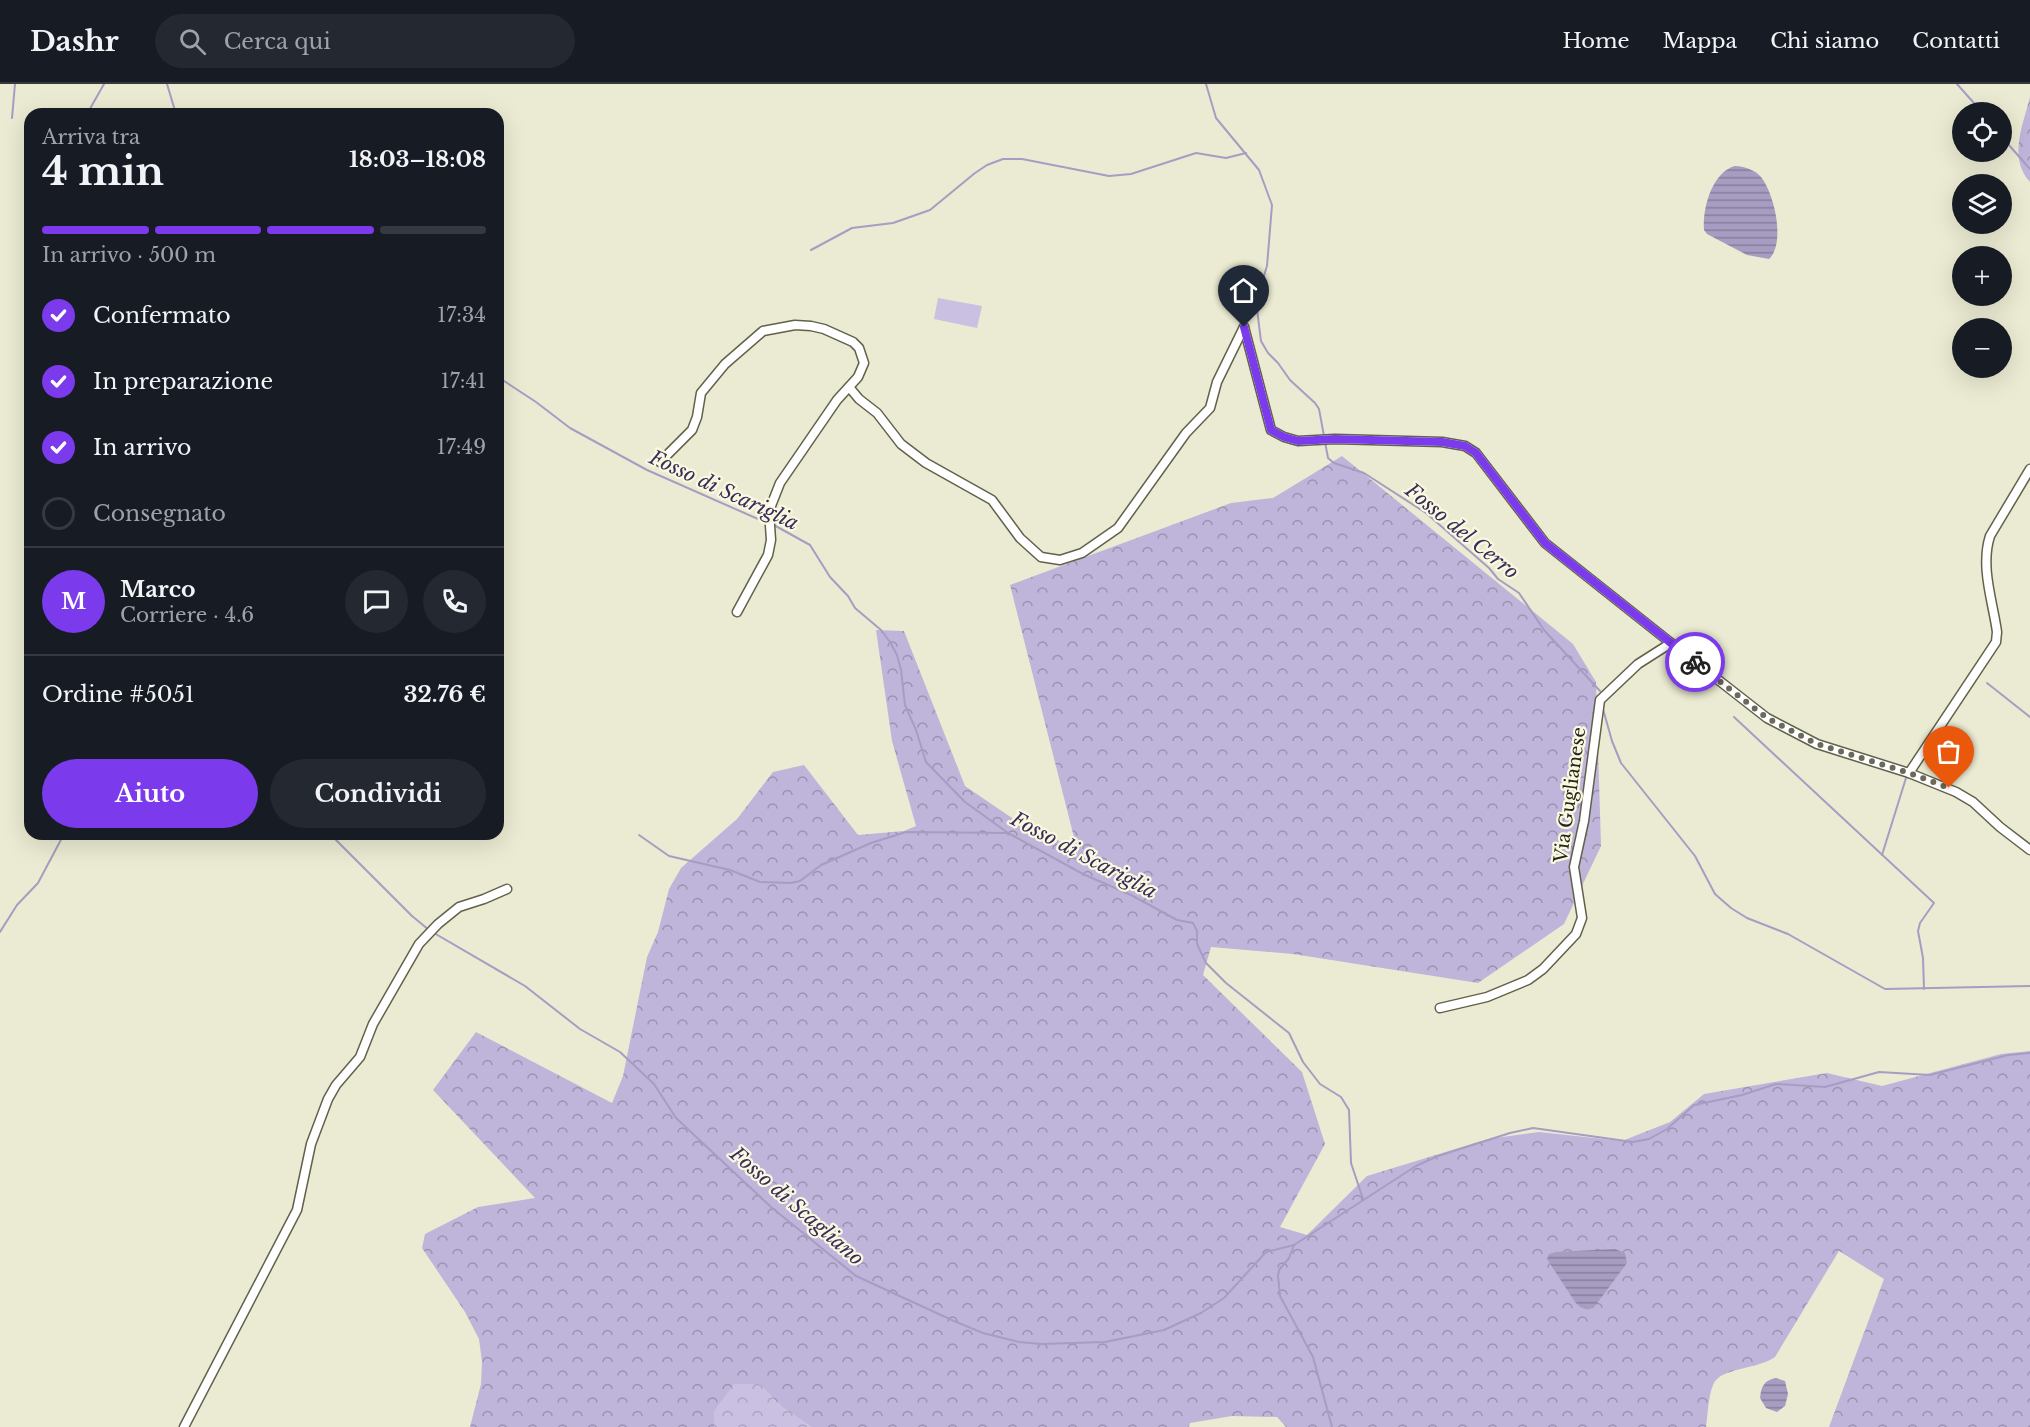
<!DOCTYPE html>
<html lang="it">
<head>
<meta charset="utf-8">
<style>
  body { margin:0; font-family:"Libre Baskerville",serif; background:#242831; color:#f1f3f6; height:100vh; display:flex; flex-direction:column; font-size:22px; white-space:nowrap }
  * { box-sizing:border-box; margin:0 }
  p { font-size:20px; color:#9ea1a6 }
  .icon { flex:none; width:33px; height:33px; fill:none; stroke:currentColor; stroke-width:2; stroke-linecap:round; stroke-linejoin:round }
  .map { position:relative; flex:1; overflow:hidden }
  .sheet { position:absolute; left:24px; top:24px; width:480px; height:732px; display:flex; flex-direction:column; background:#171b24; border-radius:18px; box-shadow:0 6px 24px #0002 }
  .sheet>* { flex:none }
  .buttons { position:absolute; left:1952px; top:18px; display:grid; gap:12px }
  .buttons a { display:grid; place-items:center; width:60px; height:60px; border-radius:50%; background:#171b24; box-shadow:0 6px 24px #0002; font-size:30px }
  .pin { position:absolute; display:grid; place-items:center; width:51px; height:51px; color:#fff; margin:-62px -26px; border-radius:50% 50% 50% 0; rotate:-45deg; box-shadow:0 0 6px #0007 }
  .pin .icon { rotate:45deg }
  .courier { position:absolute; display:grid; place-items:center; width:60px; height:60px; margin:-30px; border:4px solid #7c3aed; border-radius:50%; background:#fff; color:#222; box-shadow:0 2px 8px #0007 }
  .overview em { font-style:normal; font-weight:700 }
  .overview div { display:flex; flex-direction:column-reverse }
  .overview { display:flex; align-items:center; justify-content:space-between; height:102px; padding:0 18px }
  h1 { font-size:39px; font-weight:700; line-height:45px }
  .bar { display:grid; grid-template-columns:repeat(4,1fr); gap:9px 6px; align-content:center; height:72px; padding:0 18px }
  .bar i { height:8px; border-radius:4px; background:#363941 }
  .bar .selected { background:#7c3aed }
  .bar p { grid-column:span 4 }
  .line { display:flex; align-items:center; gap:15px; padding:0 18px; border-top:2px solid #363941 }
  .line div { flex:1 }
  .round { display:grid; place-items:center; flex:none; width:63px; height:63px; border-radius:32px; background:#242831 }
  ol { padding:0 18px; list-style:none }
  li { display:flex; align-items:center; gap:18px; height:66px }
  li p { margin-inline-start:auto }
  li .icon { padding:6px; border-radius:50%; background:#7c3aed; color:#fff; stroke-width:4 }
  li:last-child { color:#9ea1a6 }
  li i { width:33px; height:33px; border:3px solid #363941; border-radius:50% }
  .button { display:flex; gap:12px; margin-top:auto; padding:12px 18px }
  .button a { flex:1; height:69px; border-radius:36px; background:#7c3aed; color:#fff; font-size:24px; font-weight:700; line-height:69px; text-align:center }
  .button a+a { background:#242831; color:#f1f3f6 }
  header { display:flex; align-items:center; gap:36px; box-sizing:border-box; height:84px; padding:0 30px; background:#171b24; border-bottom:2px solid #363941 }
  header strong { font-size:28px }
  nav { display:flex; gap:33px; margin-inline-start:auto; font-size:21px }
  .search { width:420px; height:54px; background:#242831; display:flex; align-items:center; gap:15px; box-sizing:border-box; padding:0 21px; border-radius:33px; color:#9ea1a6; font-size:22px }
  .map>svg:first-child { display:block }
  .forest { fill:url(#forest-crowns) }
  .park { fill:url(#park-crowns) }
  .garden { fill:#c9c0e2 }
  .water { fill:url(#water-rules) }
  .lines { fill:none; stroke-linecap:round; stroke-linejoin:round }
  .stream { stroke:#a79cc1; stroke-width:2 }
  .minor-casing { stroke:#61614c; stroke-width:11 }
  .minor { stroke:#fff; stroke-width:8 }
  .done { stroke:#6a6a5b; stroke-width:6; stroke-dasharray:0 10.8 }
  .route { stroke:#7c3aed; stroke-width:8 }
  .labels { text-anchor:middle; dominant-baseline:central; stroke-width:4.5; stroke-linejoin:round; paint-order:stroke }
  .street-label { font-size:18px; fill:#24241b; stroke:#f9f9e0 }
  .water-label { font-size:20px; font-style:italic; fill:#3c2b5b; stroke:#f9f9e0 }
</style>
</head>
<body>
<header>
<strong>Dashr</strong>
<div class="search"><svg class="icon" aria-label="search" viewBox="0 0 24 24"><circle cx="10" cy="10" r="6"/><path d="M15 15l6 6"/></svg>Cerca qui</div>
<nav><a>Home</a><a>Mappa</a><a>Chi siamo</a><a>Contatti</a></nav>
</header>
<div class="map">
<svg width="2030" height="1343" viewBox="0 0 2030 1343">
  <defs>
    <pattern id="forest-crowns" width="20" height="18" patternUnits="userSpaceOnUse" patternTransform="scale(1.5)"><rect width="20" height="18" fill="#bfb4da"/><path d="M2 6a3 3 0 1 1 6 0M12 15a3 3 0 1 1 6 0" fill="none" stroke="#9b92b0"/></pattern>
    <pattern id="park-crowns" width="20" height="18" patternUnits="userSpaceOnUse" patternTransform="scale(1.5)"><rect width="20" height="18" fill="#c9c0e2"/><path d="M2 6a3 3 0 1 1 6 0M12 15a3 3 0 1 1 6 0" fill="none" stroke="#aca5c1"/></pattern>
    <pattern id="water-rules" width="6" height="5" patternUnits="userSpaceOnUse" patternTransform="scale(1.5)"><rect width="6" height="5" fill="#a79cc1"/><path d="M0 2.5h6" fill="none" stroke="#887f9c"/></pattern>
  </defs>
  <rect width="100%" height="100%" fill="#ebebd3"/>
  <g class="forest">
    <path d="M2030,13V98C2008,74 2023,41 2030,13Z"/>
    <path d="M1342,372L1573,560L1596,598L1601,762L1564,840L1478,899L1293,870L1211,863L1203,891L1302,988L1325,1060L1280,1143L1307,1151L1367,1092L1488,1055L1539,1048L1622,1057L1670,1038L1704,1010L1827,989L1882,1002L2001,970L2030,967V1343H1829L1884,1195L1839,1167L1775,1273C1757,1286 1720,1283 1713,1301C1708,1313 1708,1330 1706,1343H1286L1277,1333L1232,1332L1190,1339L1189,1343H811L782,1323L759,1300L714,1327V1343H470L481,1300L482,1278L479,1255L465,1228L422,1164L425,1150L478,1123L535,1114L433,1006L476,948L612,1019L623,992L647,873L658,848L669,805L681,784L737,735L773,688L804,681L858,751L904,747L916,742L892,657L876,546L904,547L965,702L1012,734L1048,750L1078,769L1010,501L1231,419L1273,414Z"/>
  </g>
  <path class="park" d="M734,1300H759L782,1323L811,1343H714V1327Z"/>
  <path class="garden" d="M938,214L982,222L977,244L934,235Z"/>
  <g class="water">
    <path d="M1735,82C1744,82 1755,86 1761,93C1774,109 1786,159 1769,175L1747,171L1707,150L1704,146C1702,125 1712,88 1735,82Z"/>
    <path d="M1615,1165L1625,1169L1627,1179L1595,1222C1588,1228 1581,1225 1575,1218L1547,1175L1549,1170L1556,1168Z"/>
    <path d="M1776,1294L1785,1297L1788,1310L1785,1322L1777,1328L1766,1324L1760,1314C1761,1303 1764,1296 1776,1294Z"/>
  </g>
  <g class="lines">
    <g class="stream">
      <path d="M167,0L176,30"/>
      <path d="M1206,0L1216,34L1259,86L1272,121L1267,182L1256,217L1261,257L1268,269L1278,279L1290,296L1315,319L1319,325L1324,352"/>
      <path d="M1957,0L1982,28"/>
      <path d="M87,30L104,0"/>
      <path d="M12,34L15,0"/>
      <path d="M2001,52L2030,85"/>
      <path d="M811,166L852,144L893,139L930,126L975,89L987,81L1003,75H1022L1109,92L1131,90L1196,69L1226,74L1246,69"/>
      <path d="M498,293L536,318L570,344L647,386L767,439"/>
      <path d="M1325,358L1328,374L1334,379L1364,389L1426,429L1489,484L1498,495L1519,509L1544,546L1600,607"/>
      <path d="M772,440L810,461L830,493L848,512L855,524L881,546L890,558L897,571L901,586L905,621L916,646L926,678L965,718L1008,749L1083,790L1131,811L1177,836L1193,839L1197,847V860L1206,879L1226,899L1289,949L1303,978L1320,1000L1341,1013L1349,1026L1351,1079L1363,1115"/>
      <path d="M1987,599L2030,633"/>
      <path d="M1603,625L1612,657L1621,679L1695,772L1715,810L1731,824L1747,834L1788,850L1885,905L2030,902"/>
      <path d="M1734,633L1934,819L1920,839L1918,847L1923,874L1924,905"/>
      <path d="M330,750L412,832L429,846"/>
      <path d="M639,751L669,772L730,786L760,798L791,799L800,797L821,781L871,759L906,748L1008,749"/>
      <path d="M1882,771L1906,694"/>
      <path d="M0,848L17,821L38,799L64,750"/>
      <path d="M434,849L525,902L580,945L620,968L654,1000L676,1034L771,1123L856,1192L954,1237L983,1249L1019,1258L1041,1260L1105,1258L1164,1246L1201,1229L1224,1214L1266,1168L1294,1161L1416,1082L1438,1072L1510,1049L1533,1044L1633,1058L1649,1055L1667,1045L1694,1021L1742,1011L1776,1000L1825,1003L1879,988L1930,991L2008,971L2030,969"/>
      <path d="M1294,1161L1289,1174L1279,1186L1278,1192L1280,1212L1313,1273L1332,1343"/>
    </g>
    <defs>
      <g id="minor">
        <path d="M1244,243L1271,346L1284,353L1298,357L1335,355L1442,358L1465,362L1476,369L1545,459L1671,559"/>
        <path d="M849,303L859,315L877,329L901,360L926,379L992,416L1020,454L1041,473L1060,476L1082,469L1118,444L1186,349L1210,324L1217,298L1244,243"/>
        <path d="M660,378L692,346L697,333L701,309L725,280L763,247L795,241L811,242L824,245L853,258L859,264L864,279L858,293L837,316L780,399L769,427L771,456L768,471L737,528"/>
        <path d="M1909,689L1996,558L1997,548C1993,518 1980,483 1990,452L2030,385"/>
        <path d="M1440,924L1487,913L1528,896L1543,885L1576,850L1582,834L1574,783L1584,737L1600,616L1638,580L1671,559L1767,634L1817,660L1909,689L1956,708L1973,718L2000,743L2030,766"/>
        <path d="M184,1343L297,1126L311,1060L328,1015L336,1001L360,973L373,940L419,860L438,840L459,823L484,815L507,805"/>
      </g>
    </defs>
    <use href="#minor" class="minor-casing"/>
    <use href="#minor" class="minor"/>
  </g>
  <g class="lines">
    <path class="done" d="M1695,578L1767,634L1817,660L1909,689L1949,704"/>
    <path class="route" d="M1244,243L1271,346L1284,353L1298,357L1335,355L1442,358L1465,362L1476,369L1545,459L1695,578"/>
  </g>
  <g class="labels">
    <g class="street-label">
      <text transform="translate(1570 711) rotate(-82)">Via Guglianese</text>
    </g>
    <g class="water-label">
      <text transform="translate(724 406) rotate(25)">Fosso di Scariglia</text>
      <text transform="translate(1462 447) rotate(39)">Fosso del Cerro</text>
      <text transform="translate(1084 771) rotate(28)">Fosso di Scariglia</text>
      <text transform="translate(797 1122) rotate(41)">Fosso di Scagliano</text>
    </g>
  </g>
</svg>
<div class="buttons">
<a><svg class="icon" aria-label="locate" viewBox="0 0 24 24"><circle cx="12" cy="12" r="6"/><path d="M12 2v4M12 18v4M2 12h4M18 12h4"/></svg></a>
<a><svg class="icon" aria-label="layers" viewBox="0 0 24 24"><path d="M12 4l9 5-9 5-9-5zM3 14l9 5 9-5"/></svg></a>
<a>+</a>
<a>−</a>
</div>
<div class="pin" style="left:1949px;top:704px;background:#ea580c"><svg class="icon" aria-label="bag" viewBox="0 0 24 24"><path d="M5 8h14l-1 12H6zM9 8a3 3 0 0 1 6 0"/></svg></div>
<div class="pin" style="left:1244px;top:243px;background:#1f2937"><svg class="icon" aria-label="home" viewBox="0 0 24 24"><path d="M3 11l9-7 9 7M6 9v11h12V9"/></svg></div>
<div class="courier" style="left:1695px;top:578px"><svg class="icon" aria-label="bike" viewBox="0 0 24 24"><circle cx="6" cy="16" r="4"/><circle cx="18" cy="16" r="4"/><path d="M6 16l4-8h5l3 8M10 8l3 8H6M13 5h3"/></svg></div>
<section class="sheet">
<div class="overview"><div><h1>4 min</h1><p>Arriva tra</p></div><em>18:03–18:08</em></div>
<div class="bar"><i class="selected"></i><i class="selected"></i><i class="selected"></i><i></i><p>In arrivo · 500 m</p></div>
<ol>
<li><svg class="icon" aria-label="check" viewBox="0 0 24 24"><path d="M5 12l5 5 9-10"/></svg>Confermato<p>17:34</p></li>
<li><svg class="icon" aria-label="check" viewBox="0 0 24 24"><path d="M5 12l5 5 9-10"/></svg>In preparazione<p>17:41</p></li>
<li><svg class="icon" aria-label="check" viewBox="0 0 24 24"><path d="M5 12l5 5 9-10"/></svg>In arrivo<p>17:49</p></li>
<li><i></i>Consegnato</li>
</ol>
<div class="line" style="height:108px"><b class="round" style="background:#7c3aed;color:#fff">M</b><div><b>Marco</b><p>Corriere · 4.6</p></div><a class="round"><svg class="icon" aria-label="chat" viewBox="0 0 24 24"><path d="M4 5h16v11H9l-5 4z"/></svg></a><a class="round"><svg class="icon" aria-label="phone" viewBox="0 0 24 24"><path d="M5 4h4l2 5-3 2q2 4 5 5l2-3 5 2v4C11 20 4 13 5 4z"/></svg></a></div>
<div class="line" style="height:78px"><div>Ordine #5051</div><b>32.76 €</b></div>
<div class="button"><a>Aiuto</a><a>Condividi</a></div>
</section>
</div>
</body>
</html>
